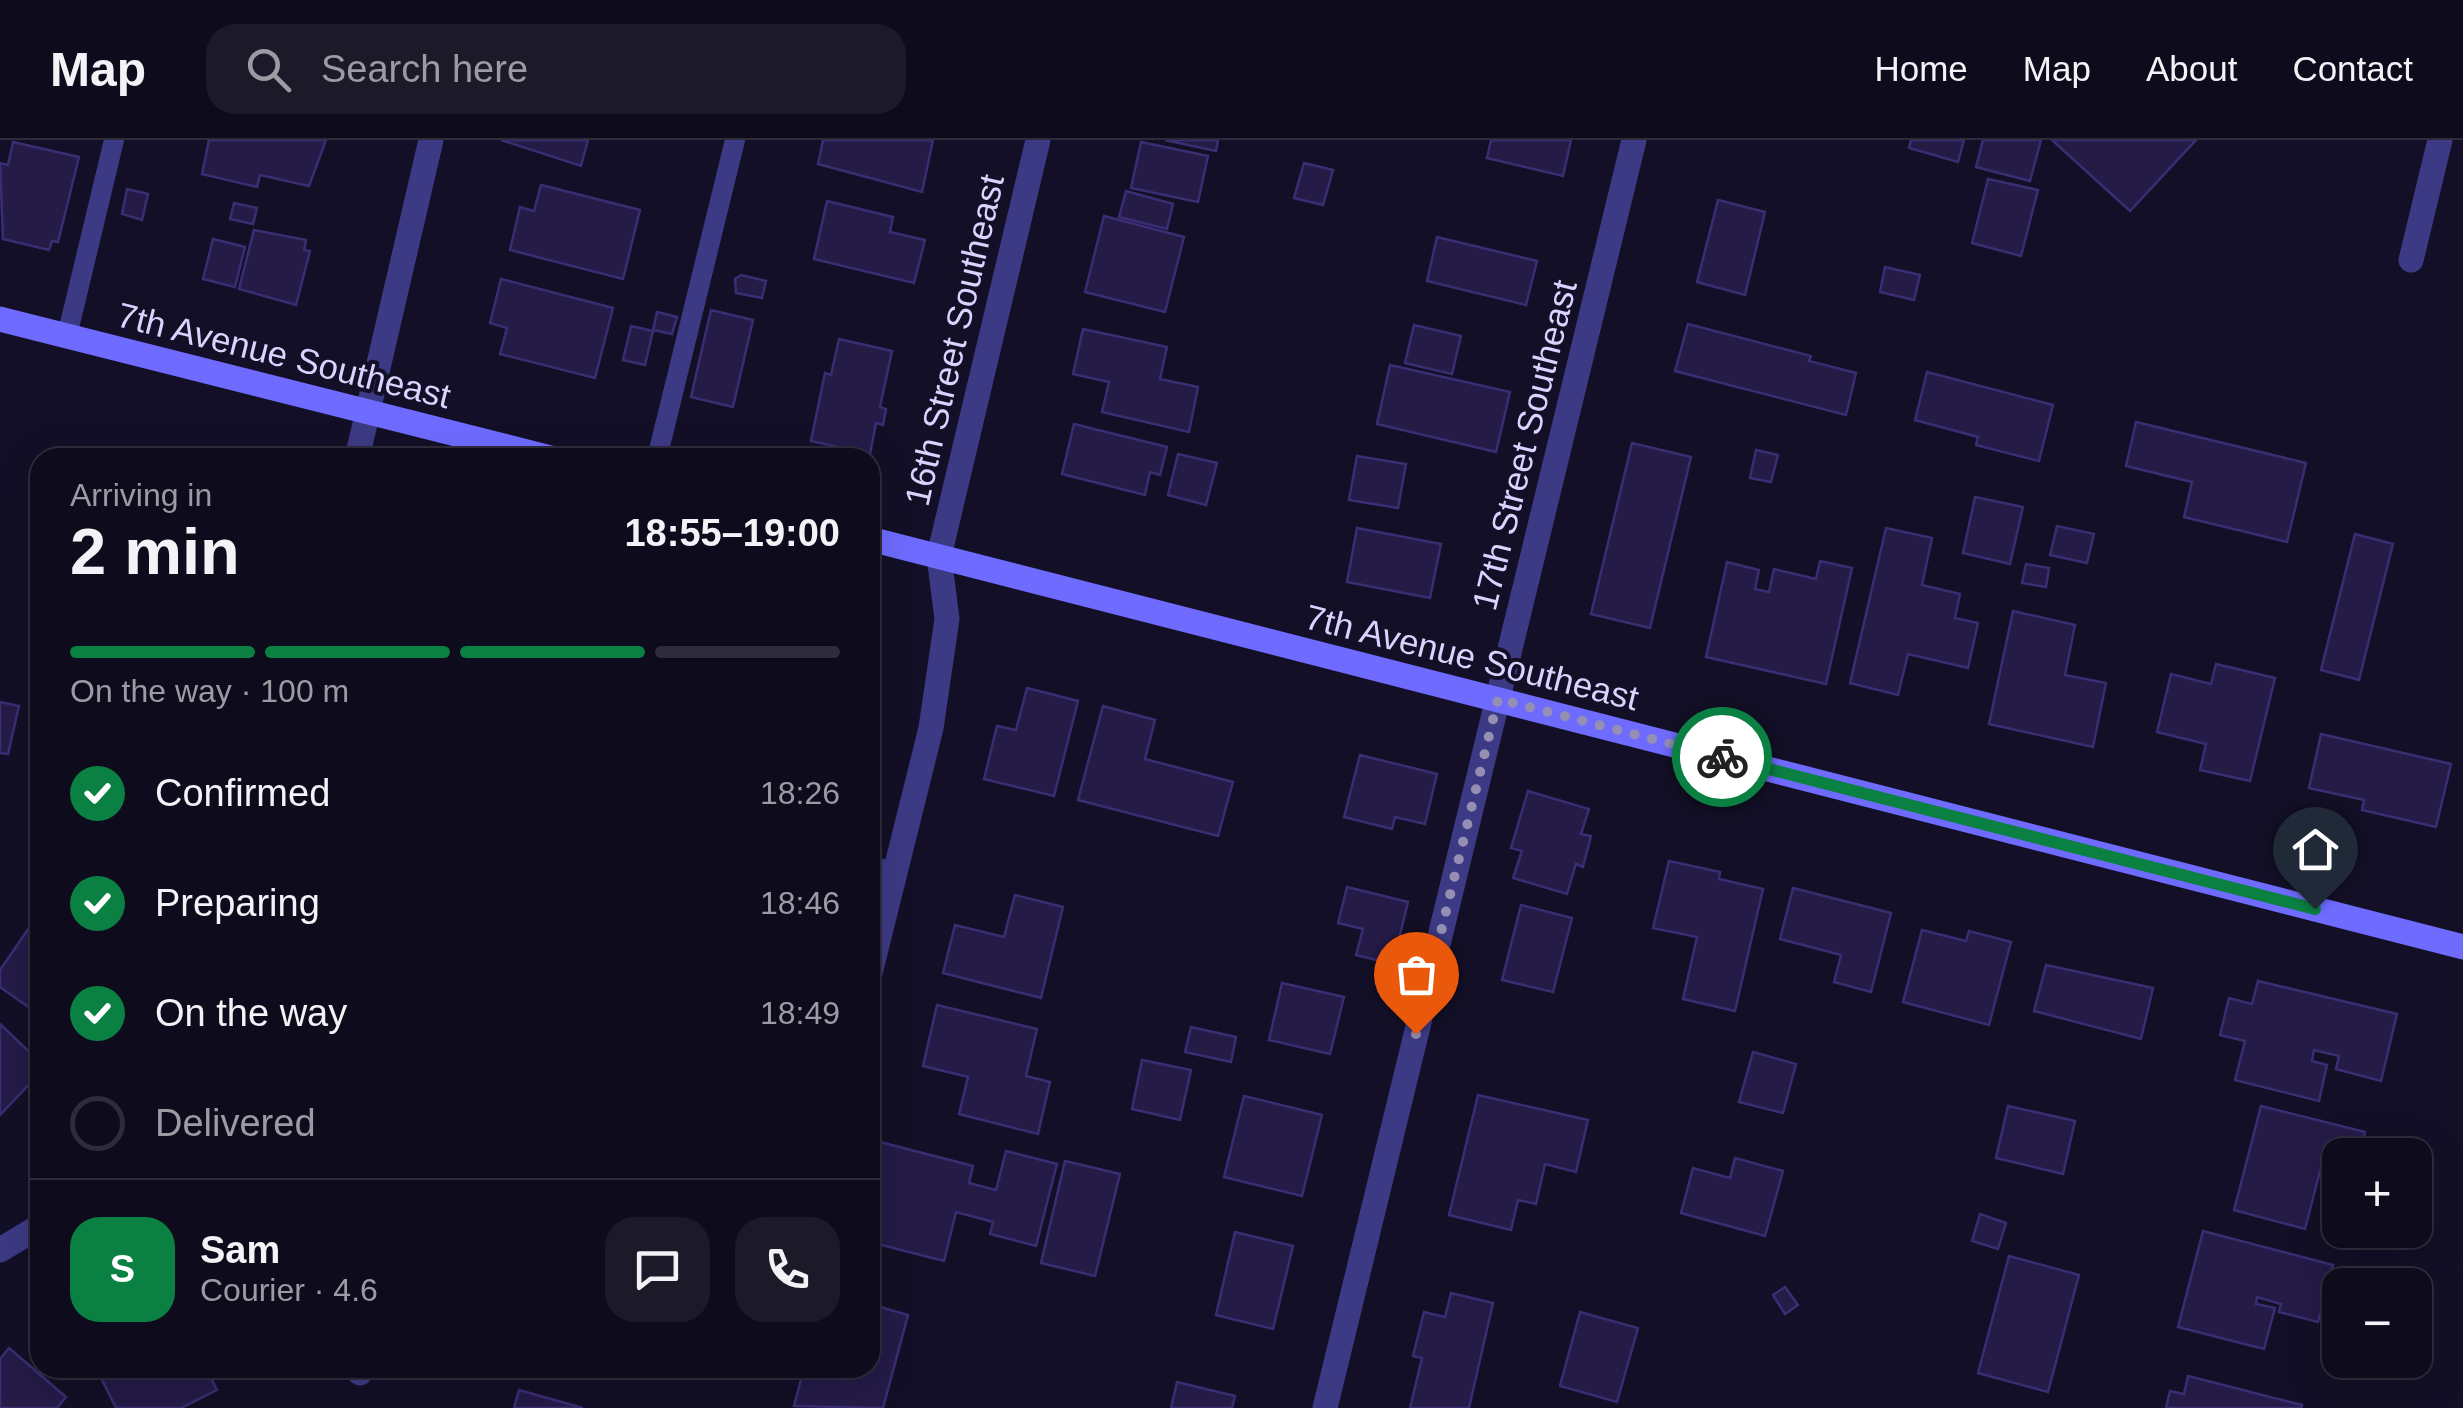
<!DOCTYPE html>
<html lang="en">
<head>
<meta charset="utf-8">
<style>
  body { margin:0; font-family:Helvetica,sans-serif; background:#1c1929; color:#f1f3f6; height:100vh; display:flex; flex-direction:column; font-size:38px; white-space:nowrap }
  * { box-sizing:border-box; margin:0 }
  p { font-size:32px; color:#9b9ba3 }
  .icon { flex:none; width:55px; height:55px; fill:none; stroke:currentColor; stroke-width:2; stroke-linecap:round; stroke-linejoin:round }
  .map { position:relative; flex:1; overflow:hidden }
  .panel { position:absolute; left:30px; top:308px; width:850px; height:930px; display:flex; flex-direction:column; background:#0e0b1c; border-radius:30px; box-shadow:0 10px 40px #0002,0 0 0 2px #2e2b3b }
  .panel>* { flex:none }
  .fabs { position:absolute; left:2322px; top:998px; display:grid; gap:20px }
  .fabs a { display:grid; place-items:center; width:110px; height:110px; border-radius:20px; background:#0e0b1c; box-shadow:0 10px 40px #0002,0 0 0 2px #2e2b3b; font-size:50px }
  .pin { position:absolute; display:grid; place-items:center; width:85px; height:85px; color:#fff; margin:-102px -42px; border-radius:50% 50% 50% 0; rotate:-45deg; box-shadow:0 0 10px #0007 }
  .pin .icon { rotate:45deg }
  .courier { position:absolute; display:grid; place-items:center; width:100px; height:100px; margin:-50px; border:8px solid #0b8043; border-radius:50%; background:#fff; color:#222; box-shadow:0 2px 12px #0007 }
  .head em { font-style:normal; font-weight:700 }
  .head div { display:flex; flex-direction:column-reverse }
  .head { display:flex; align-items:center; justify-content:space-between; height:170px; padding:0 40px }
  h1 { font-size:65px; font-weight:700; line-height:75px }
  .bar { display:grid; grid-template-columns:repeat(4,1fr); gap:15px 10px; align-content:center; height:120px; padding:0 40px }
  .bar i { height:12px; border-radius:8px; background:#2e2b3b }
  .bar .current { background:#0b8043 }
  .bar p { grid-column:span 4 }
  .line { display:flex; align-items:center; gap:25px; padding:0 40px; border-top:2px solid #2e2b3b }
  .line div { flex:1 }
  .round { display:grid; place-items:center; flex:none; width:105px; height:105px; border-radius:30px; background:#1c1929 }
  ol { padding:0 40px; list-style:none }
  li { display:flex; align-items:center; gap:30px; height:110px }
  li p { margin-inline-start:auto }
  li .icon { padding:10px; border-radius:50%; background:#0b8043; color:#fff; stroke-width:4 }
  li:last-child { color:#9b9ba3 }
  li i { width:55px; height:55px; border:5px solid #2e2b3b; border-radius:50% }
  header { display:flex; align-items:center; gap:60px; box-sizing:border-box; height:140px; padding:0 50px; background:#0e0b1c; border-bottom:2px solid #2e2b3b }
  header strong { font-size:48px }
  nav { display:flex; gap:55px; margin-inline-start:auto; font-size:35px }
  .search { width:700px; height:90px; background:#1c1929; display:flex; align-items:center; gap:25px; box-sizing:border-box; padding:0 35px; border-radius:30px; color:#9b9ba3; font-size:38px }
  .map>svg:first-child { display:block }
  .building { fill:#241b47; stroke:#3b2d73; stroke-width:2.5 }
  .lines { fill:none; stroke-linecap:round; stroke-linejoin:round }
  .lane { stroke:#3d3a85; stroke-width:20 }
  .street { stroke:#3d3a85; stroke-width:25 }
  .secondary { stroke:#6f6bff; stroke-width:25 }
  .done { stroke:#948fb3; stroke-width:10; stroke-dasharray:0 18 }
  .route { stroke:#0b8043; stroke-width:12 }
  .labels { text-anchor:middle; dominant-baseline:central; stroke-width:8; stroke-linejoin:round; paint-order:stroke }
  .street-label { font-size:35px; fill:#d9d4ff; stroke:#130f26 }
</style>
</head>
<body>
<header>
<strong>Map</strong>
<div class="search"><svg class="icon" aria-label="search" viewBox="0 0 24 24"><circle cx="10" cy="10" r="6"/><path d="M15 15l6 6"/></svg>Search here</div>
<nav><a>Home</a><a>Map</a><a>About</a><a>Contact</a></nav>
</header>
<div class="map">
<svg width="2463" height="1268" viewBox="0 0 2463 1268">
  <rect width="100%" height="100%" fill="#130f26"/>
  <g class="building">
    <path d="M209,0H326L309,46L260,35L257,47L202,34Z"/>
    <path d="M501,0H588L581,26Z"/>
    <path d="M823,0H933L922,52L818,24Z"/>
    <path d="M1165,0H1218L1216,11Z"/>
    <path d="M1491,0H1571L1563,36L1487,18Z"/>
    <path d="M1911,0H1964L1958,22L1909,8Z"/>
    <path d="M1983,0H2041L2030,41L1976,27Z"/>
    <path d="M2052,0H2196L2130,71Z"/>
    <path d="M13,2L79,17L58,102L52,101L49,110L3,99L0,23L8,25Z"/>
    <path d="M1141,2L1208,16L1198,62L1131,48Z"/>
    <path d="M1304,23L1333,30L1323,65L1294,58Z"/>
    <path d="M1988,39L2038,50L2021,116L1972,103Z"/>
    <path d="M541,45L640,70L623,139L510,110L520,67L534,71Z"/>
    <path d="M127,49L148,54L142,80L122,74Z"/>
    <path d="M1126,51L1173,64L1167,89L1119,77Z"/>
    <path d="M1718,60L1765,72L1745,155L1697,142Z"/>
    <path d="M827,61L893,77L890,92L925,100L914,143L814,119Z"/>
    <path d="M234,63L257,68L253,84L230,79Z"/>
    <path d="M1104,76L1184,97L1165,172L1085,152Z"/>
    <path d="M254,90L306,100L304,110L310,111L296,165L239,149Z"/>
    <path d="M1437,97L1537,121L1526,165L1427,141Z"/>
    <path d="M213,99L245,107L235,147L203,139Z"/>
    <path d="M1885,127L1920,135L1914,160L1880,152Z"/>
    <path d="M741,135L766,141L762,158L736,153L735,139Z"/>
    <path d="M501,139L613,168L595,238L500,214L507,188L490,183Z"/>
    <path d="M711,170L753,180L733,267L691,257Z"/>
    <path d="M657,172L677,177L672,194L653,190Z"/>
    <path d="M1688,184L1811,216L1809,221L1856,233L1846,275L1675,231Z"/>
    <path d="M1414,185L1461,196L1452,234L1405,223Z"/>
    <path d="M631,186L653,191L645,225L623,220Z"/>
    <path d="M1083,189L1167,207L1160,239L1198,247L1189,292L1102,272L1109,242L1073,234Z"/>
    <path d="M839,199L892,211L880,267L886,269L883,285L876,283L870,314L811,301L825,233L831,235Z"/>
    <path d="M1390,225L1510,252L1496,312L1377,284Z"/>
    <path d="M1927,232L2053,265L2039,321L1976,305L1978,297L1915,280Z"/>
    <path d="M2136,282L2306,323L2287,402L2184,377L2192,342L2126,326Z"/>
    <path d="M1074,284L1167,307L1160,335L1150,332L1145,355L1062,334Z"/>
    <path d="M1632,303L1691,317L1650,488L1591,474Z"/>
    <path d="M1756,310L1778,315L1771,342L1750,338Z"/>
    <path d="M1178,314L1217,323L1206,365L1168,355Z"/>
    <path d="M1357,316L1406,324L1398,368L1349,360Z"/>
    <path d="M1975,357L2023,367L2010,424L1963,413Z"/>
    <path d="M2057,386L2094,394L2087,423L2050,415Z"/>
    <path d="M1357,388L1441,404L1430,458L1347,442Z"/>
    <path d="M1886,388L1932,398L1922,445L1960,454L1955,478L1978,483L1968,528L1908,514L1898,555L1850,543Z"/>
    <path d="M2355,394L2393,404L2359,540L2321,530Z"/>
    <path d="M1820,421L1852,428L1826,544L1706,517L1727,422L1759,430L1755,449L1769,452L1774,429L1816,439Z"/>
    <path d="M2026,424L2049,428L2046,447L2022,443Z"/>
    <path d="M2013,471L2075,485L2065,535L2106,543L2093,607L1989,584Z"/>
    <path d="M2216,524L2275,538L2250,641L2200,630L2206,604L2157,592L2171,534L2211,544Z"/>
    <path d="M1027,548L1078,561L1054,656L984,639L997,586L1016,590Z"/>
    <path d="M0,562L19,566L8,614L0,613Z"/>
    <path d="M1103,566L1155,580L1145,619L1233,642L1218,696L1078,660Z"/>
    <path d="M2321,594L2451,624L2436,687L2362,670L2364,660L2309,648Z"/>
    <path d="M1360,615L1437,634L1425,684L1395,677L1392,689L1344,677Z"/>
    <path d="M1528,651L1589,669L1581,694L1591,696L1583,727L1576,724L1567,754L1513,738L1522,711L1511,708Z"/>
    <path d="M40,688V734L29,732Z"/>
    <path d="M1669,721L1720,732L1719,739L1763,749L1735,871L1683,859L1697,797L1653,788Z"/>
    <path d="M1347,747L1408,762L1393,824L1356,815L1363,789L1338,783Z"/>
    <path d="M1793,748L1891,773L1871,852L1834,842L1841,815L1780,799Z"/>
    <path d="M1015,755L1063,767L1041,858L943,833L955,785L1004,797Z"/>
    <path d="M1521,765L1572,778L1553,852L1502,840Z"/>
    <path d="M40,772V875L0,847V830Z"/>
    <path d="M1922,790L1966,801L1969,791L2011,802L1989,885L1903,862Z"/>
    <path d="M2046,825L2153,848L2141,899L2034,871Z"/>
    <path d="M2258,841L2397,874L2381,941L2336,929L2339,916L2314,910L2312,921L2327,925L2319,961L2235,940L2245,901L2220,895L2229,858L2252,864Z"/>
    <path d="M1282,843L1344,857L1330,914L1269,900Z"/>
    <path d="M937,865L1037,889L1026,936L1050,942L1038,994L959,974L968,937L923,926Z"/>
    <path d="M0,884L40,922V933L0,975Z"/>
    <path d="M1191,887L1236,897L1231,922L1185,912Z"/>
    <path d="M1753,912L1796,924L1783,973L1739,962Z"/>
    <path d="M1142,920L1191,930L1180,980L1132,969Z"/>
    <path d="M1478,955L1588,980L1576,1032L1545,1024L1536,1064L1518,1060L1511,1090L1449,1075Z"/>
    <path d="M1244,956L1322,975L1302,1056L1224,1037Z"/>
    <path d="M2008,966L2075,981L2063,1034L1996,1018Z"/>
    <path d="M2261,966L2365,992L2360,1015H2340V1036L2320,1031L2305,1089L2234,1070Z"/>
    <path d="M880,1002L973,1026L969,1043L996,1050L1006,1011L1057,1024L1036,1106L990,1094L993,1082L956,1072L944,1121L870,1102V1039Z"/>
    <path d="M1735,1018L1783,1031L1765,1096L1681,1073L1693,1028L1730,1038Z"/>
    <path d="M1065,1021L1120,1034L1095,1136L1041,1123Z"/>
    <path d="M1980,1074L2006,1083L1998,1109L1972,1101Z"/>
    <path d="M2203,1091L2333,1125L2318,1182L2279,1172L2281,1164L2257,1157L2256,1164L2275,1168L2264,1209L2178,1187Z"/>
    <path d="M1235,1092L1293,1106L1273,1189L1216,1175Z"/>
    <path d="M2009,1116L2079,1135L2048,1252L1978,1233Z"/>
    <path d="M1785,1147L1798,1165L1785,1174L1773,1155Z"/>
    <path d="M1451,1153L1493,1163L1469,1268H1410L1422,1218L1413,1216L1424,1172L1445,1177Z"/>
    <path d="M870,1164L908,1175L883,1268L794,1266L804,1228H870Z"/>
    <path d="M1580,1172L1638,1188L1617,1262L1560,1246Z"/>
    <path d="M9,1208L66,1257L57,1268H0V1219Z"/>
    <path d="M96,1228H206L217,1250L181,1268H116Z"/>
    <path d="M2188,1236L2302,1265L2301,1268H2166L2170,1251L2184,1254Z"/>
    <path d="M1177,1242L1235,1256L1232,1268H1171Z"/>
    <path d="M519,1250L583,1268H514Z"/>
  </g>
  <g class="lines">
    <g class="lane">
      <path d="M67,196L114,0"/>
      <path d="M657,318L735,0"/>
      <path d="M870,726L895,732"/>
    </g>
    <g class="street">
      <path d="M2411,120L2440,0"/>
      <path d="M357,318L431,0"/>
      <path d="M870,833L931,588L947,479L939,416L1038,0"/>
      <path d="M0,1110L40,1086"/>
      <path d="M354,1228L360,1233"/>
      <path d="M1325,1268L1634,0"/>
    </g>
    <g class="secondary">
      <path d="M0,179L551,318"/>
      <path d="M870,399L2463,807"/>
    </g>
  </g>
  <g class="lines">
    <path class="done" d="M1416,894L1498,559L1722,617"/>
    <path class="route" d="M1722,617L2315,769"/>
  </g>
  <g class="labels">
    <g class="street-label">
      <text transform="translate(954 200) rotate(-77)">16th Street Southeast</text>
      <text transform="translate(284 215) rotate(14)">7th Avenue Southeast</text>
      <text transform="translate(1524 305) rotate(-76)">17th Street Southeast</text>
      <text transform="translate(1472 517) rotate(14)">7th Avenue Southeast</text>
    </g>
  </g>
</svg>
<div class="fabs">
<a>+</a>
<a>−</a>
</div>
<div class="pin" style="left:1416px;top:894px;background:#ea580c"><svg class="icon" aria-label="bag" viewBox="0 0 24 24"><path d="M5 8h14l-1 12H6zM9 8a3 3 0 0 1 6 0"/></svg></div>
<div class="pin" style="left:2315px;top:769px;background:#1f2937"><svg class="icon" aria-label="home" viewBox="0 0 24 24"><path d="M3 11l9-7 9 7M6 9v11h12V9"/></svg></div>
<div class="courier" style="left:1722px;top:617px"><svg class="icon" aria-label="bike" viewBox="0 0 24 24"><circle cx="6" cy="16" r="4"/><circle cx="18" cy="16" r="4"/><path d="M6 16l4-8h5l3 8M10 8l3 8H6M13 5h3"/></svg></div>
<section class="panel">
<div class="head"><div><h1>2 min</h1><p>Arriving in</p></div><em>18:55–19:00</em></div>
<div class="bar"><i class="current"></i><i class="current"></i><i class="current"></i><i></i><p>On the way · 100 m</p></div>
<ol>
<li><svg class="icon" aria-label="check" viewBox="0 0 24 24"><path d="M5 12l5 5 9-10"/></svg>Confirmed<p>18:26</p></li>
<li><svg class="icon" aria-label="check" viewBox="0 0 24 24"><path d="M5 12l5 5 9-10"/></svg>Preparing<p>18:46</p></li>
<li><svg class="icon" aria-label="check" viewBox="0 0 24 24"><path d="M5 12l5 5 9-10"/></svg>On the way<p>18:49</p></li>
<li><i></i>Delivered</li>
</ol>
<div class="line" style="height:180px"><b class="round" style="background:#0b8043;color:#fff">S</b><div><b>Sam</b><p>Courier · 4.6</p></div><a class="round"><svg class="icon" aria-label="chat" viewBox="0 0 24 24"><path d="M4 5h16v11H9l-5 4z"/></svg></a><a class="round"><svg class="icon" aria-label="phone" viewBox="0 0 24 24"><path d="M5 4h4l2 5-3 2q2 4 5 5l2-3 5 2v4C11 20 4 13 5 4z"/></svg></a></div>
</section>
</div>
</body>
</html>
